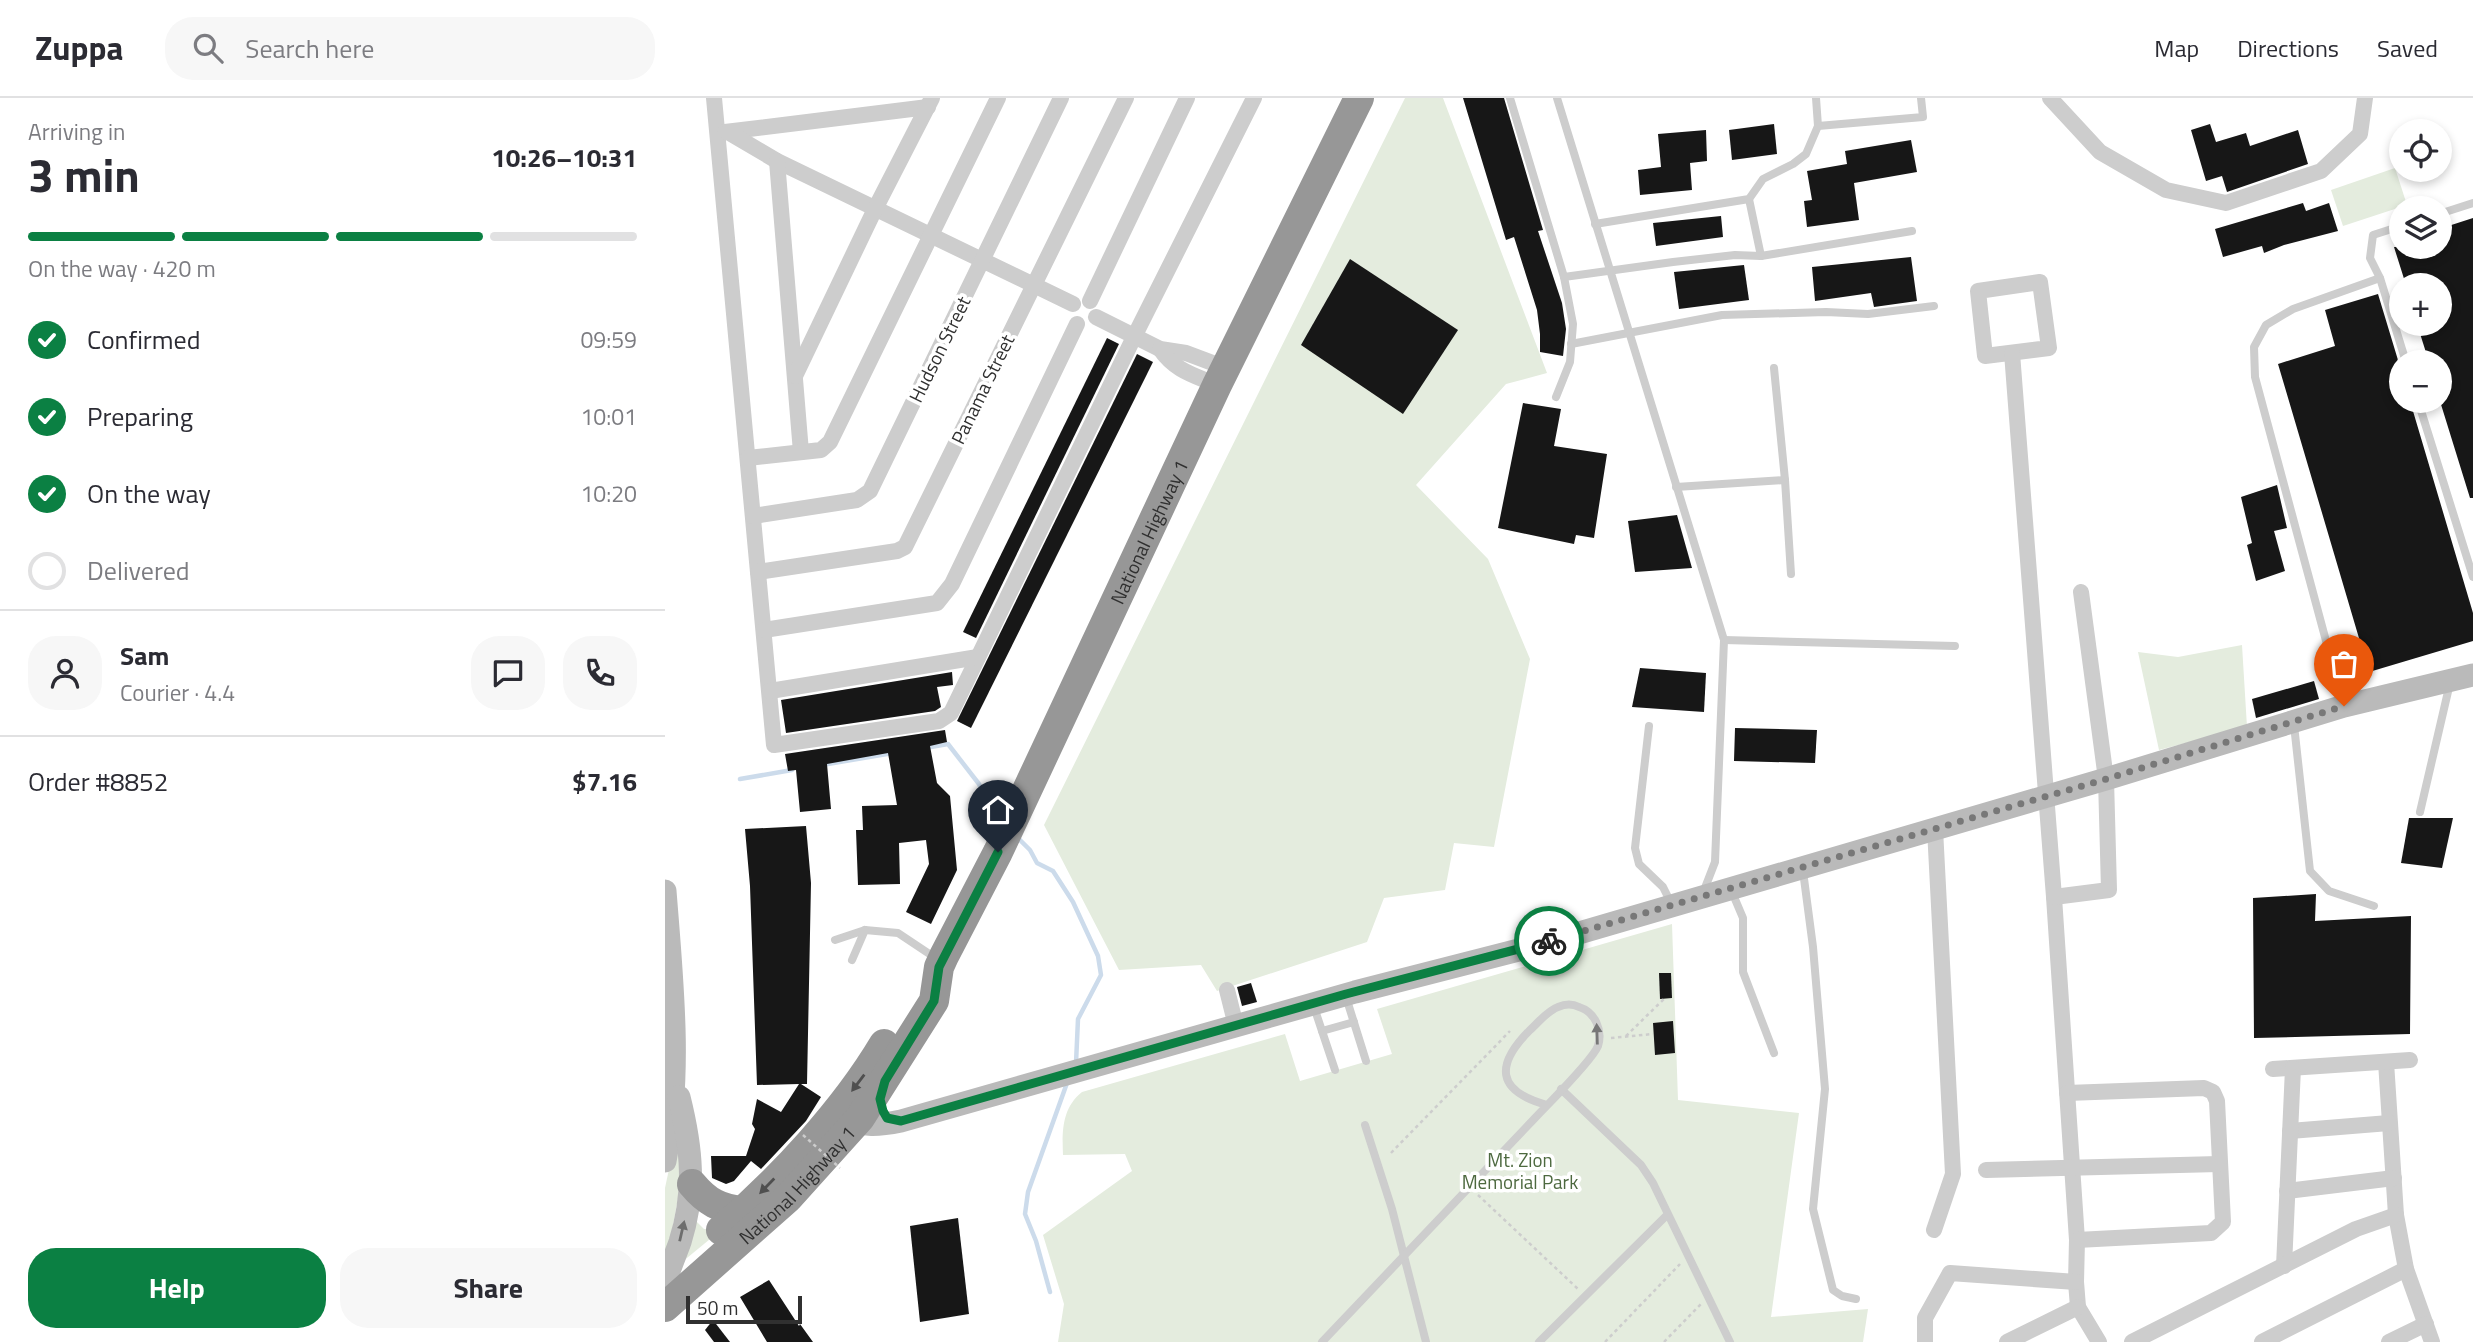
<!DOCTYPE html>
<html lang="en">
<head>
<meta charset="utf-8">
<style>
  body { margin:0; font-family:"Titillium Web",sans-serif; background:#f7f7f7; color:#2b2b33; height:100vh; display:flex; flex-direction:column; font-size:26px; white-space:nowrap }
  * { box-sizing:border-box; margin:0 }
  p { font-size:23px; color:#7c7c81 }
  .icon { flex:none; width:38px; height:38px; fill:none; stroke:currentColor; stroke-width:2; stroke-linecap:round; stroke-linejoin:round }
  .map { position:relative; flex:1; overflow:hidden }
  .side { display:flex; flex-direction:column; background:#fff; width:665px }
  .side>* { flex:none }
  .fabs { position:absolute; left:1724px; top:21px; display:grid; gap:14px }
  .fabs a { display:grid; place-items:center; width:63px; height:63px; border-radius:50%; background:#fff; box-shadow:0 4px 10px #0003; font-size:35px }
  .scale { position:absolute; left:21px; bottom:18px; width:116px; box-sizing:border-box; padding-left:7px; border:4px solid #303030; border-top:0; font-size:19px; line-height:24px; white-space:nowrap; color:#303030; -webkit-text-stroke:5px #fff; paint-order:stroke }
  .pin { position:absolute; display:grid; place-items:center; width:60px; height:60px; color:#fff; margin:-72px -30px; border-radius:50% 50% 50% 0; rotate:-45deg; box-shadow:0 0 7px #0007 }
  .pin .icon { rotate:45deg }
  .courier { position:absolute; display:grid; place-items:center; width:70px; height:70px; margin:-35px; border:5px solid #0b8043; border-radius:50%; background:#fff; color:#222; box-shadow:0 2px 9px #0007 }
  .head em { font-style:normal; font-weight:700 }
  .head div { display:flex; flex-direction:column-reverse }
  .head { display:flex; align-items:center; justify-content:space-between; height:119px; padding:0 28px }
  h1 { font-size:46px; font-weight:700; line-height:52px }
  .bar { display:grid; grid-template-columns:repeat(4,1fr); gap:10px 7px; align-content:center; height:84px; padding:0 28px }
  .bar i { height:9px; border-radius:5px; background:#e1e1e2 }
  .bar .on { background:#0b8043 }
  .bar p { grid-column:span 4 }
  .line { display:flex; align-items:center; gap:18px; padding:0 28px; border-top:2px solid #e1e1e2 }
  .line div { flex:1 }
  .round { display:grid; place-items:center; flex:none; width:74px; height:74px; border-radius:28px; background:#f7f7f7 }
  ol { padding:0 28px; list-style:none }
  li { display:flex; align-items:center; gap:21px; height:77px }
  li p { margin-inline-start:auto }
  li .icon { padding:7px; border-radius:50%; background:#0b8043; color:#fff; stroke-width:4 }
  li:last-child { color:#7c7c81 }
  li i { width:38px; height:38px; border:4px solid #e1e1e2; border-radius:50% }
  .action { display:flex; gap:14px; margin-top:auto; padding:14px 28px }
  .action a { flex:1; height:80px; border-radius:28px; background:#0b8043; color:#fff; font-size:28px; font-weight:700; line-height:80px; text-align:center }
  .action a+a { background:#f7f7f7; color:#2b2b33 }
  header { display:flex; align-items:center; gap:42px; box-sizing:border-box; height:98px; padding:0 35px; background:#fff; border-bottom:2px solid #e1e1e2 }
  header strong { font-size:33px }
  nav { display:flex; gap:38px; margin-inline-start:auto; font-size:24px }
  .search { width:490px; height:63px; background:#f7f7f7; display:flex; align-items:center; gap:18px; box-sizing:border-box; padding:0 24px; border-radius:28px; color:#7c7c81; font-size:26px }
  main { display:flex; flex:1; min-height:0 }
  .map>svg:first-child { display:block }
  .green { fill:#e4ecde }
  .lines { fill:none; stroke-linecap:round; stroke-linejoin:round }
  .stream { stroke:#ccdbeb; stroke-width:4.5 }
  .building { fill:#171717 }
  .path { stroke:#cdcdcd; stroke-width:2.5; stroke-dasharray:3.5 3.5; stroke-linecap:butt }
  .lane { stroke:#cdcdcd; stroke-width:8 }
  .street { stroke:#cdcdcd; stroke-width:16 }
  .secondary { stroke:#bababa; stroke-width:23 }
  .highway { stroke:#979797; stroke-width:30 }
  .path-bridge { stroke:#cdcdcd; stroke-width:2.5; stroke-dasharray:3.5 3.5; stroke-linecap:butt }
  .oneway { fill:#777 }
  .oneway2 { fill:#4f4f4f }
  .oneway3 { fill:#6e6e6e }
  .done { stroke:#787878; stroke-width:7; stroke-dasharray:0 12.6 }
  .route { stroke:#0b8043; stroke-width:9 }
  .labels { text-anchor:middle; dominant-baseline:central; stroke-width:7; stroke-linejoin:round; paint-order:stroke }
  .street-label { font-size:19px; fill:#303030; stroke:#fff }
  .park-label { font-size:19px; fill:#4d693f; stroke:#fff }
</style>
</head>
<body>
<header>
<strong>Zuppa</strong>
<div class="search"><svg class="icon" aria-label="search" viewBox="0 0 24 24"><circle cx="10" cy="10" r="6"/><path d="M15 15l6 6"/></svg>Search here</div>
<nav><a>Map</a><a>Directions</a><a>Saved</a></nav>
</header>
<main>
<section class="side">
<div class="head"><div><h1>3 min</h1><p>Arriving in</p></div><em>10:26–10:31</em></div>
<div class="bar"><i class="on"></i><i class="on"></i><i class="on"></i><i></i><p>On the way · 420 m</p></div>
<ol>
<li><svg class="icon" aria-label="check" viewBox="0 0 24 24"><path d="M5 12l5 5 9-10"/></svg>Confirmed<p>09:59</p></li>
<li><svg class="icon" aria-label="check" viewBox="0 0 24 24"><path d="M5 12l5 5 9-10"/></svg>Preparing<p>10:01</p></li>
<li><svg class="icon" aria-label="check" viewBox="0 0 24 24"><path d="M5 12l5 5 9-10"/></svg>On the way<p>10:20</p></li>
<li><i></i>Delivered</li>
</ol>
<div class="line" style="height:126px"><a class="round"><svg class="icon" aria-label="person" viewBox="0 0 24 24"><circle cx="12" cy="8" r="4"/><path d="M4 21q1-7 8-7t8 7"/></svg></a><div><b>Sam</b><p>Courier · 4.4</p></div><a class="round"><svg class="icon" aria-label="chat" viewBox="0 0 24 24"><path d="M4 5h16v11H9l-5 4z"/></svg></a><a class="round"><svg class="icon" aria-label="phone" viewBox="0 0 24 24"><path d="M5 4h4l2 5-3 2q2 4 5 5l2-3 5 2v4C11 20 4 13 5 4z"/></svg></a></div>
<div class="line" style="height:91px"><div>Order #8852</div><b>$7.16</b></div>
<div class="action"><a>Help</a><a>Share</a></div>
</section>
<div class="map">
<svg width="1808" height="1244" viewBox="0 0 1808 1244">
  <rect width="100%" height="100%" fill="#fff"/>
  <g class="green">
    <path d="M740,0H778L882,275L841,286L751,387L823,461L865,561L829,749L789,745L780,792L719,800L702,844L552,893L536,867L454,872L379,727Z"/>
    <path d="M1730,70L1742,107L1678,128L1666,92Z"/>
    <path d="M1577,547L1582,629L1494,652L1473,554L1513,559Z"/>
    <path d="M1007,826L1013,1002L1134,1015L1106,1219L1203,1211L1198,1244H393L399,1206L378,1137L467,1073L460,1056L398,1057C397,1033 397,1010 417,994L620,936L635,983L727,956L712,911Z"/>
    <path d="M11,1038L22,1052L0,1170V1090Z"/>
    <path d="M29,1121L39,1131L56,1132L11,1169Z"/>
  </g>
  <g class="lines">
    <g class="stream">
      <path d="M260,650L283,646L314,686L322,704L337,722"/>
      <path d="M157,667L228,655"/>
      <path d="M75,681L127,672"/>
      <path d="M352,739L365,752L372,765L388,773L408,804L433,858L436,877L413,921L411,965"/>
      <path d="M385,1194L371,1143L360,1116L363,1094L402,985"/>
    </g>
  </g>
  <g class="building">
    <path d="M798,0H839L878,132L873,133L897,205L901,231L898,258L875,254V236L872,212L849,139L841,142Z"/>
    <path d="M1109,26L1112,56L1067,62L1064,32Z"/>
    <path d="M1545,26L1551,44L1581,35L1585,48L1633,32L1643,66L1562,94L1557,78L1541,83L1526,32Z"/>
    <path d="M1041,32L1042,63L1025,65L1027,92L975,97L973,72L996,69L993,36Z"/>
    <path d="M1246,42L1252,74L1189,85L1194,122L1142,129L1139,103L1147,102L1142,73L1182,66L1180,53Z"/>
    <path d="M1638,105L1641,113L1664,105L1673,133L1619,147L1599,155L1597,148L1558,159L1550,131Z"/>
    <path d="M1056,118L1058,139L991,148L988,125Z"/>
    <path d="M1808,120V400H1805L1774,300V264H1764L1752,226H1774V187H1741L1729,149H1774V131Z"/>
    <path d="M1246,159L1252,203L1209,209L1206,195L1150,203L1147,169Z"/>
    <path d="M685,161L793,232L738,316L636,247Z"/>
    <path d="M1079,167L1084,202L1014,211L1009,174Z"/>
    <path d="M1713,196L1736,272V303H1745L1808,515V543L1704,574L1613,266L1670,248L1660,212Z"/>
    <path d="M442,240L454,246L311,540L298,534Z"/>
    <path d="M472,256L488,264L306,630L292,623Z"/>
    <path d="M858,305L896,311L889,348L942,356L929,440L911,437L909,446L833,430Z"/>
    <path d="M1612,387L1622,430L1609,433L1620,473L1591,483L1582,447L1587,445L1576,399Z"/>
    <path d="M1012,417L1027,470L970,474L963,423Z"/>
    <path d="M975,570L1041,575L1039,614L967,609Z"/>
    <path d="M287,574L288,587L272,589L276,609L270,613L121,635L116,602Z"/>
    <path d="M1649,583L1654,601L1591,620L1587,601Z"/>
    <path d="M1070,630L1152,632L1150,665L1069,663Z"/>
    <path d="M280,632L282,644L265,648L272,685L285,698L292,772L266,826L241,814L264,766L261,742L234,745L235,786L193,787L191,732H198L197,708L232,707L223,655L162,666L166,711L135,714L131,672L123,673L120,656Z"/>
    <path d="M1744,720H1788L1777,770L1736,765Z"/>
    <path d="M141,728L146,785L142,986H136L156,999L141,1023L96,1071L86,1063L69,1083L61,1086L47,1080L46,1058H81L90,1031L87,1026L92,1001L116,1014L134,986L92,987L85,788L80,731Z"/>
    <path d="M1651,796L1650,823L1746,818L1745,936L1589,940L1588,800Z"/>
    <path d="M994,875H1006L1007,900L995,901Z"/>
    <path d="M586,885L592,904L577,908L572,889Z"/>
    <path d="M1008,923L1010,955L990,957L988,925Z"/>
    <path d="M293,1120L304,1216L255,1224L245,1128Z"/>
    <path d="M104,1182L134,1228L135,1226L148,1244H102L75,1199Z"/>
    <path d="M48,1222L65,1244H49L40,1232Z"/>
  </g>
  <g class="lines">
    <g class="path">
      <path d="M961,938L1000,900"/>
      <path d="M946,940L988,936"/>
      <path d="M726,1055L845,933"/>
      <path d="M813,1097L913,1191"/>
      <path d="M940,1244L1015,1166"/>
      <path d="M999,1244L1036,1206"/>
    </g>
    <g class="lane">
      <path d="M845,0L899,179L908,226L905,264L891,299"/>
      <path d="M892,0L1059,542L1050,764L1038,795"/>
      <path d="M1153,28L1258,19L1256,0"/>
      <path d="M1084,101L1096,158"/>
      <path d="M1774,116L1808,105"/>
      <path d="M930,126L1084,101L1098,81L1128,66L1141,56L1153,28L1151,0"/>
      <path d="M1736,128L1708,137L1705,160L1715,180L1741,264"/>
      <path d="M899,179L1008,164L1070,157L1096,158L1247,133"/>
      <path d="M906,246L1057,217L1161,214L1203,216L1269,208"/>
      <path d="M1109,270L1120,382L1126,476"/>
      <path d="M1753,303L1808,479"/>
      <path d="M1011,389L1120,382"/>
      <path d="M1059,542L1290,548"/>
      <path d="M1678,606L1590,279L1589,249L1601,227L1628,211L1715,180"/>
      <path d="M1629,627L1645,773L1664,793L1709,808"/>
      <path d="M984,628L970,750L974,766L998,789L1006,805"/>
      <path d="M1755,714L1785,585"/>
      <path d="M1138,773L1148,849L1160,991L1148,1111L1168,1192L1177,1198L1191,1201"/>
      <path d="M1067,794L1078,820V874L1109,955"/>
      <path d="M170,842L200,832L233,835L272,861"/>
      <path d="M187,862L200,832"/>
      <path d="M681,899L701,963"/>
      <path d="M649,909L670,972"/>
      <path d="M657,933L689,924"/>
      <path d="M896,991L976,1067L988,1085L1065,1244"/>
      <path d="M700,1027L727,1111L761,1244"/>
      <path d="M657,1244C728,1170 799,1095 870,1020C883,1006 927,963 933,948C938,932 930,914 914,909C908,906 900,906 893,909C882,913 874,924 865,932C830,967 831,993 882,1007"/>
      <path d="M874,1244L1002,1117"/>
    </g>
    <g class="street">
      <path d="M49,0L109,647L274,623L286,615L469,239L589,0"/>
      <path d="M1385,0L1435,54L1501,92L1561,105L1656,73L1695,36L1700,0"/>
      <path d="M60,34L263,9"/>
      <path d="M63,34L112,63L408,206"/>
      <path d="M112,63L136,354"/>
      <path d="M1375,184L1384,250L1320,258L1313,193Z"/>
      <path d="M425,203L522,0"/>
      <path d="M431,219L495,251L521,255L561,270"/>
      <path d="M495,251C510,273 529,277 552,287"/>
      <path d="M1347,255L1389,799L1412,1142L1411,1184L1413,1209L1434,1244"/>
      <path d="M130,278L210,111L267,0"/>
      <path d="M83,360L156,352L165,344L333,0"/>
      <path d="M88,418L192,402L205,393L396,0"/>
      <path d="M93,474L232,453L240,449L461,0"/>
      <path d="M99,532L272,505L287,486L412,226"/>
      <path d="M105,593L313,559"/>
      <path d="M1389,799L1444,792L1441,681L1416,494"/>
      <path d="M562,892L571,928"/>
      <path d="M1721,964L1731,1117L1741,1171L1767,1244"/>
      <path d="M1608,971L1745,962"/>
      <path d="M1402,995L1539,990L1548,994L1552,1003L1558,1124L1546,1135L1412,1142"/>
      <path d="M1625,1033L1724,1025"/>
      <path d="M1321,1072L1554,1066"/>
      <path d="M1622,1093L1729,1080"/>
      <path d="M1269,1132L1288,1076L1270,731"/>
      <path d="M1619,1168L1628,970"/>
      <path d="M1260,1244V1220L1285,1175L1411,1184"/>
      <path d="M1342,1244L1413,1209"/>
      <path d="M1467,1244L1691,1131L1731,1117"/>
      <path d="M1597,1244L1741,1171"/>
      <path d="M1724,1244L1761,1226"/>
    </g>
    <g class="secondary">
      <path d="M0,793C7,883 17,974 0,1063"/>
      <path d="M179,1018C196,1030 216,1027 236,1023L690,894L873,847L1441,681L1679,608L1808,577"/>
      <path d="M0,1186C4,1171 10,1158 15,1144C31,1093 27,1051 14,999"/>
    </g>
    <g class="highway">
      <path d="M27,1086C42,1104 55,1111 78,1113"/>
      <path d="M56,1132C115,1082 179,1013 219,946"/>
      <path id="s1" d="M0,1209L123,1100L195,1020L269,903L274,869L279,858L333,754L552,287L694,0"/>
    </g>
    <path class="path-bridge" d="M138,1037L175,1070"/>
  </g>
  <defs><path id="oneway-solid" d="M-6-.8H1V-3.2L6.5 0L1 3.2V.8H-6Z" transform="scale(1.75)"/></defs>
  <use class="oneway" href="#oneway-solid" transform="translate(932 936) rotate(-92)"/>
  <g class="oneway2">
    <use href="#oneway-solid" transform="translate(193 985) rotate(127)"/>
    <use href="#oneway-solid" transform="translate(102 1088) rotate(134)"/>
  </g>
  <use class="oneway3" href="#oneway-solid" transform="translate(17 1133) rotate(-77)"/>
  <g class="lines">
    <path class="done" d="M884,843L1441,681L1679,608"/>
    <path class="route" d="M333,754L274,869L269,903L220,983L215,1001L218,1013L222,1020L236,1023L681,896L884,843"/>
  </g>
  <g class="labels">
    <g class="street-label">
      <text transform="translate(274 251) rotate(-64)">Hudson Street</text>
      <text transform="translate(317 291) rotate(-64)">Panama Street</text>
      <text stroke="none"><textPath href="#s1" startOffset="928">National Highway 1</textPath></text>
      <text stroke="none"><textPath href="#s1" startOffset="180">National Highway 1</textPath></text>
    </g>
    <g class="park-label">
      <text x="855" y="1061">Mt. Zion<tspan x="855" dy="22">Memorial Park</tspan></text>
    </g>
  </g>
</svg>
<div class="fabs">
<a><svg class="icon" aria-label="locate" viewBox="0 0 24 24"><circle cx="12" cy="12" r="6"/><path d="M12 2v4M12 18v4M2 12h4M18 12h4"/></svg></a>
<a><svg class="icon" aria-label="layers" viewBox="0 0 24 24"><path d="M12 4l9 5-9 5-9-5zM3 14l9 5 9-5"/></svg></a>
<a>+</a>
<a>−</a>
</div>
<div class="scale">50 m</div>
<div class="pin" style="left:1679px;top:608px;background:#ea580c"><svg class="icon" aria-label="bag" viewBox="0 0 24 24"><path d="M5 8h14l-1 12H6zM9 8a3 3 0 0 1 6 0"/></svg></div>
<div class="pin" style="left:333px;top:754px;background:#1f2937"><svg class="icon" aria-label="home" viewBox="0 0 24 24"><path d="M3 11l9-7 9 7M6 9v11h12V9"/></svg></div>
<div class="courier" style="left:884px;top:843px"><svg class="icon" aria-label="bike" viewBox="0 0 24 24"><circle cx="6" cy="16" r="4"/><circle cx="18" cy="16" r="4"/><path d="M6 16l4-8h5l3 8M10 8l3 8H6M13 5h3"/></svg></div>
</div>
</main>
</body>
</html>
